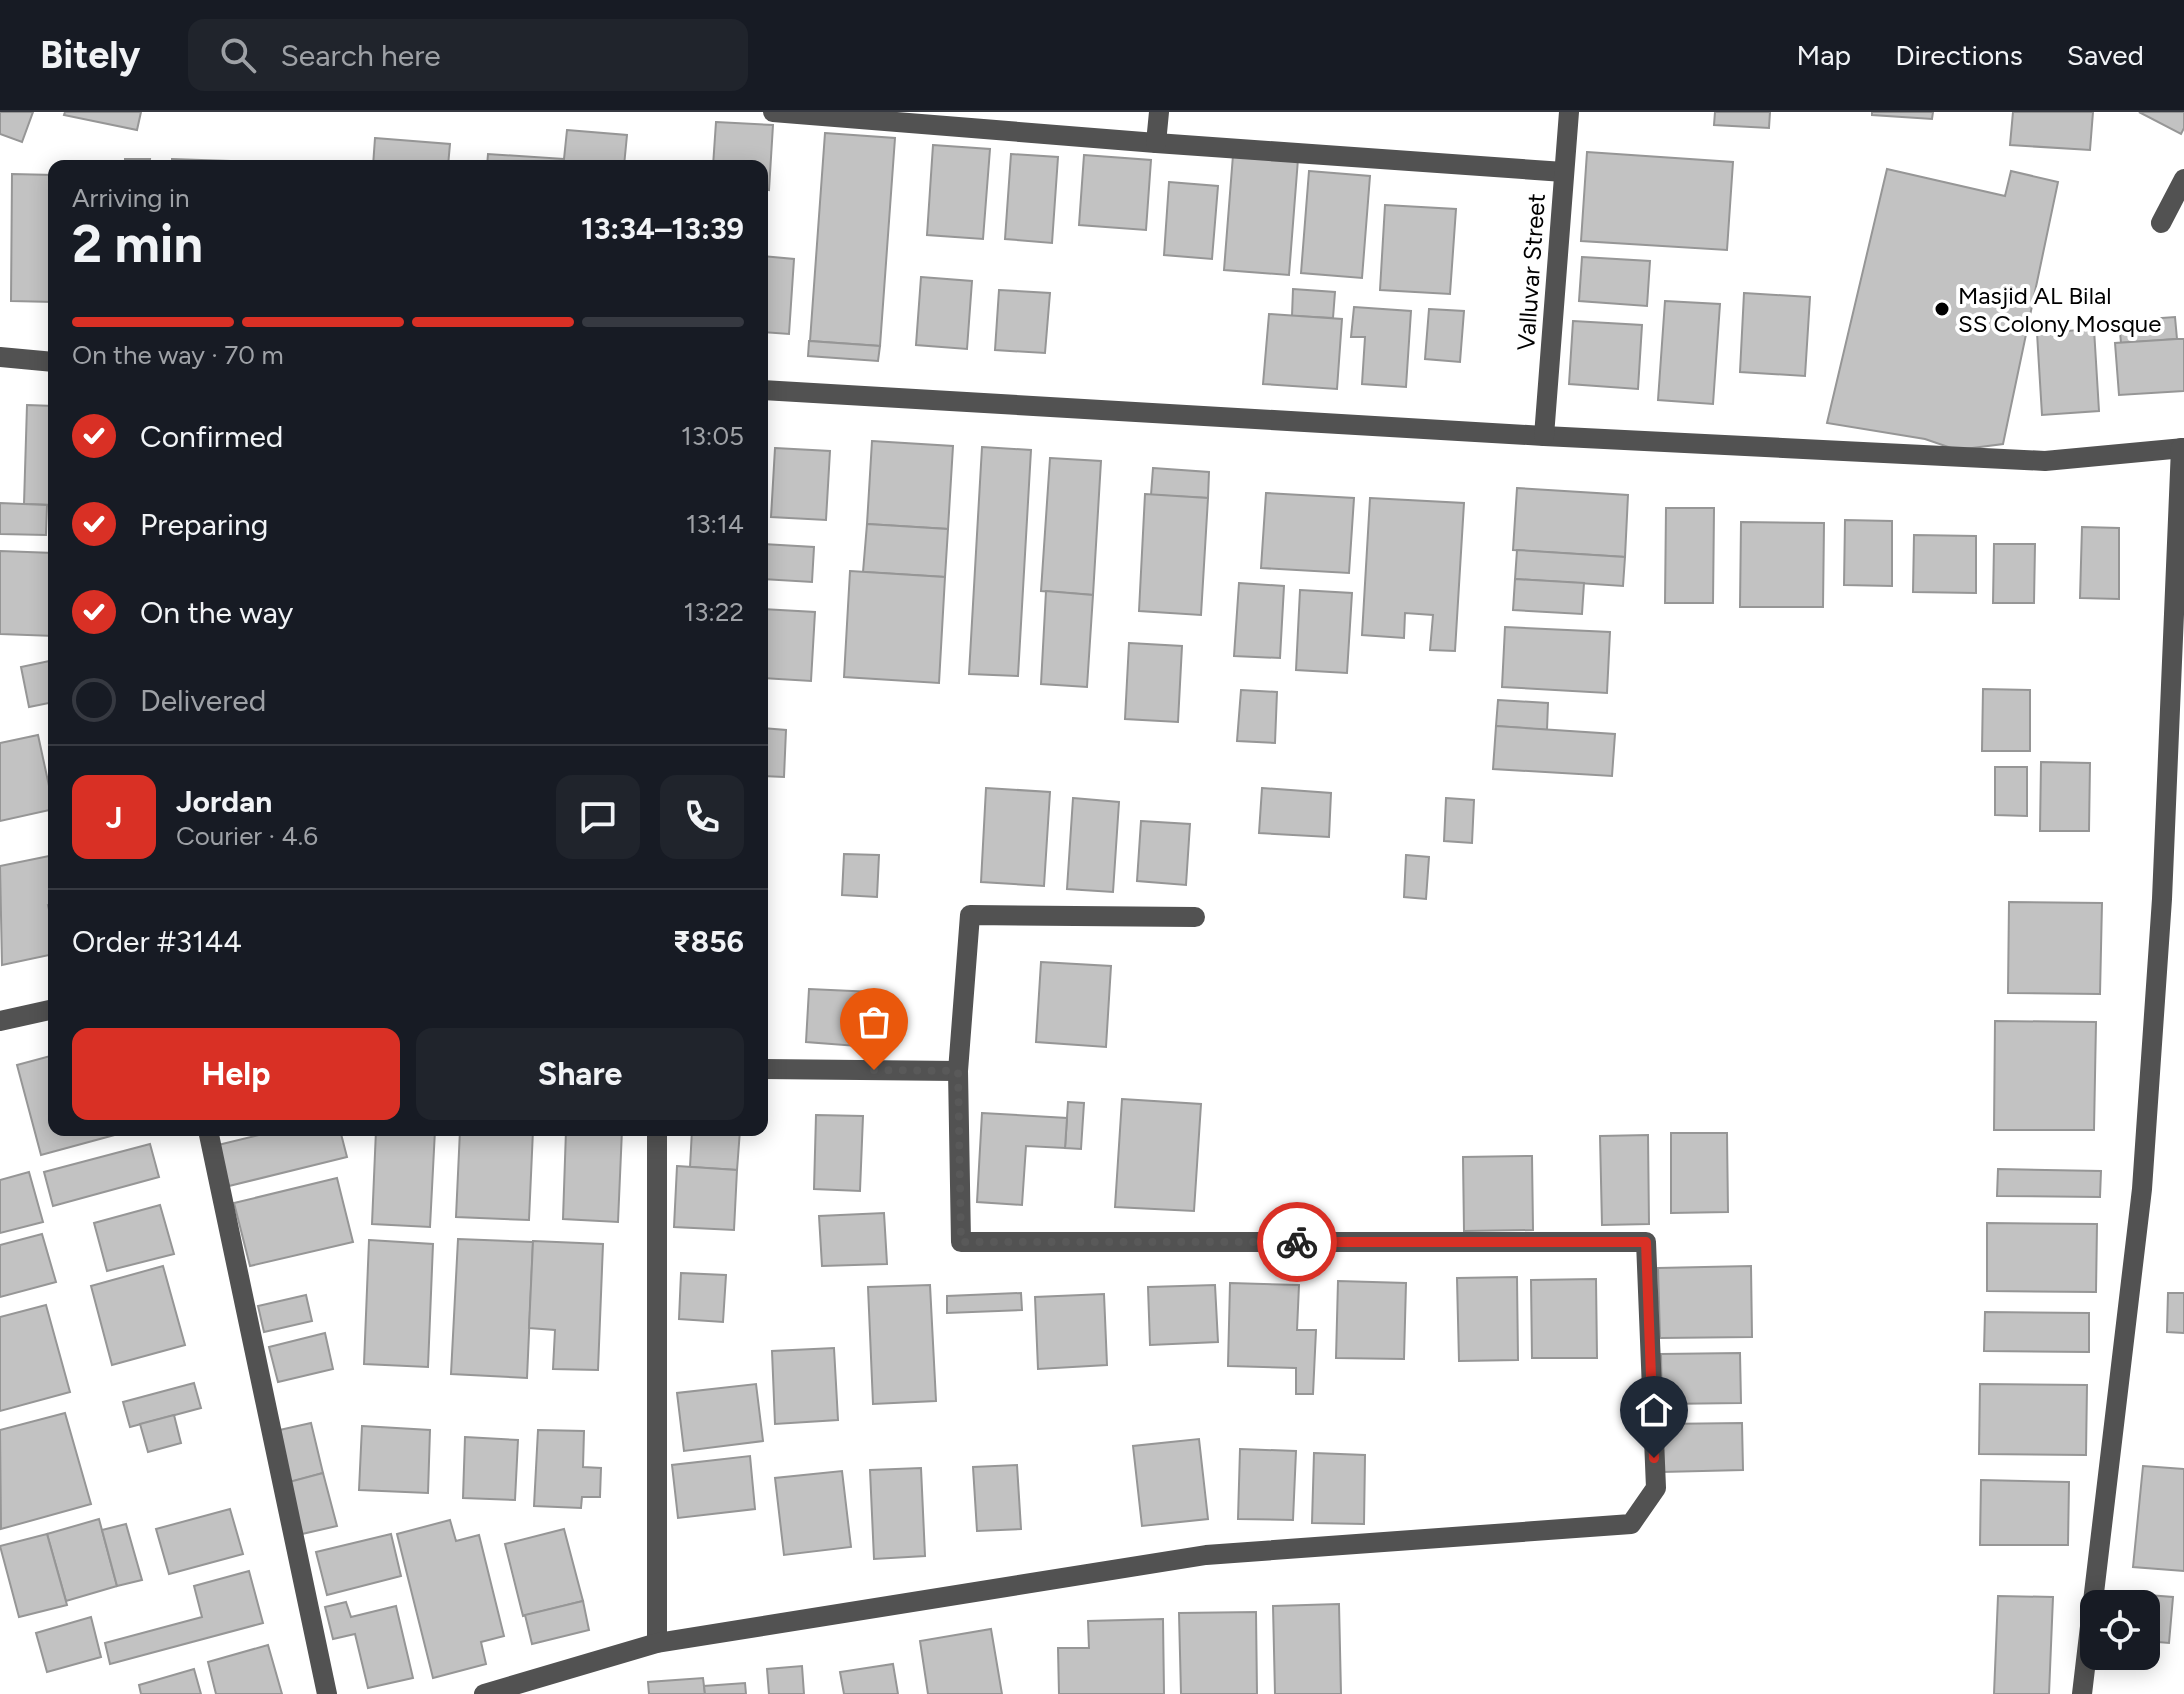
<!DOCTYPE html>
<html lang="en">
<head>
<meta charset="utf-8">
<style>
  body { margin:0; font-family:Figtree,sans-serif; background:#20242c; color:#f1f3f6; height:100vh; display:flex; flex-direction:column; font-size:30px; white-space:nowrap }
  * { box-sizing:border-box; margin:0 }
  p { font-size:26px; color:#9ea1a6 }
  .icon { flex:none; width:44px; height:44px; fill:none; stroke:currentColor; stroke-width:2; stroke-linecap:round; stroke-linejoin:round }
  .map { position:relative; flex:1; overflow:hidden }
  .details { position:absolute; left:48px; top:48px; width:720px; height:976px; display:flex; flex-direction:column; background:#171b24; border-radius:16px; box-shadow:0 4px 20px #0003 }
  .details>* { flex:none }
  .buttons { position:absolute; left:2080px; top:1478px; display:grid; gap:16px }
  .buttons a { display:grid; place-items:center; width:80px; height:80px; border-radius:16px; background:#171b24; box-shadow:0 4px 20px #0003; font-size:40px }
  .pin { position:absolute; display:grid; place-items:center; width:68px; height:68px; color:#fff; margin:-82px -34px; border-radius:50% 50% 50% 0; rotate:-45deg; box-shadow:0 0 8px #0007 }
  .pin .icon { rotate:45deg }
  .courier { position:absolute; display:grid; place-items:center; width:80px; height:80px; margin:-40px; border:6px solid #d93025; border-radius:50%; background:#fff; color:#222; box-shadow:0 2px 10px #0007 }
  .head em { font-style:normal; font-weight:700 }
  .head div { display:flex; flex-direction:column-reverse }
  .head { display:flex; align-items:center; justify-content:space-between; height:136px; padding:0 24px }
  h1 { font-size:52px; font-weight:700; line-height:60px }
  .bar { display:grid; grid-template-columns:repeat(4,1fr); gap:12px 8px; align-content:center; height:96px; padding:0 24px }
  .bar i { height:10px; border-radius:6px; background:#363941 }
  .bar .selected { background:#d93025 }
  .bar p { grid-column:span 4 }
  .line { display:flex; align-items:center; gap:20px; padding:0 24px; border-top:2px solid #363941 }
  .line div { flex:1 }
  .round { display:grid; place-items:center; flex:none; width:84px; height:84px; border-radius:16px; background:#20242c }
  ol { padding:0 24px; list-style:none }
  li { display:flex; align-items:center; gap:24px; height:88px }
  li p { margin-inline-start:auto }
  li .icon { padding:8px; border-radius:50%; background:#d93025; color:#fff; stroke-width:4 }
  li:last-child { color:#9ea1a6 }
  li i { width:44px; height:44px; border:4px solid #363941; border-radius:50% }
  .action { display:flex; gap:16px; margin-top:auto; padding:16px 24px }
  .action a { flex:1; height:92px; border-radius:16px; background:#d93025; color:#fff; font-size:32px; font-weight:700; line-height:92px; text-align:center }
  .action a+a { background:#20242c; color:#f1f3f6 }
  header { display:flex; align-items:center; gap:48px; box-sizing:border-box; height:112px; padding:0 40px; background:#171b24; border-bottom:2px solid #363941 }
  header strong { font-size:38px }
  nav { display:flex; gap:44px; margin-inline-start:auto; font-size:28px }
  .search { width:560px; height:72px; background:#20242c; display:flex; align-items:center; gap:20px; box-sizing:border-box; padding:0 28px; border-radius:16px; color:#9ea1a6; font-size:30px }
  .map>svg:first-child { display:block }
  .building { fill:#c2c2c2; stroke:#969696; stroke-width:2 }
  .lines { fill:none; stroke-linecap:round; stroke-linejoin:round }
  .minor { stroke:#525252; stroke-width:20 }
  .done { stroke:#595959; stroke-width:8; stroke-dasharray:0 14.4 }
  .route { stroke:#d93025; stroke-width:10 }
  .poi-dot { fill:#000; stroke:#fff; stroke-width:3 }
  .labels { text-anchor:middle; dominant-baseline:central; stroke-width:8; stroke-linejoin:round; paint-order:stroke }
  .street-label { font-size:24px; fill:#000; stroke:#fff }
  .poi-label { font-size:24px; fill:#000; stroke:#fff; text-anchor:start }
</style>
</head>
<body>
<header>
<strong>Bitely</strong>
<div class="search"><svg class="icon" aria-label="search" viewBox="0 0 24 24"><circle cx="10" cy="10" r="6"/><path d="M15 15l6 6"/></svg>Search here</div>
<nav><a>Map</a><a>Directions</a><a>Saved</a></nav>
</header>
<div class="map">
<svg width="2184" height="1582" viewBox="0 0 2184 1582">
  <rect width="100%" height="100%" fill="#fff"/>
  <g class="building">
    <path d="M0,0H33L22,30L0,22Z"/>
    <path d="M65,0H141L137,18L64,3Z"/>
    <path d="M1715,0H1770L1769,16L1714,13Z"/>
    <path d="M1872,0H1933L1932,7L1872,3Z"/>
    <path d="M2013,0H2093L2090,38L2010,33Z"/>
    <path d="M2139,0H2184V16L2181,22Z"/>
    <path d="M716,10L773,13L769,78L762,77V54H713Z"/>
    <path d="M567,18L627,23L624,54H487L488,42L564,47Z"/>
    <path d="M825,21L895,26L880,234L810,229Z"/>
    <path d="M375,26L450,32L448,54H373Z"/>
    <path d="M933,33L990,37L983,127L927,123Z"/>
    <path d="M1587,40L1733,50L1727,138L1581,129Z"/>
    <path d="M1011,42L1058,45L1052,131L1005,127Z"/>
    <path d="M1084,43L1151,48L1146,118L1079,113Z"/>
    <path d="M1233,43L1298,47L1289,163L1224,158Z"/>
    <path d="M125,47H150L149,54H125Z"/>
    <path d="M172,47L230,49V54H172Z"/>
    <path d="M1887,57L2005,84L2011,59L2058,70L2003,332L1957,338L1925,327L1827,311Z"/>
    <path d="M1309,59L1370,64L1362,166L1301,161Z"/>
    <path d="M12,62L54,63V190L11,189Z"/>
    <path d="M1169,70L1218,74L1212,147L1164,143Z"/>
    <path d="M1385,93L1456,97L1450,182L1380,178Z"/>
    <path d="M762,144L794,147L789,222L762,220Z"/>
    <path d="M1582,145L1650,149L1647,194L1579,189Z"/>
    <path d="M921,165L972,169L967,237L916,233Z"/>
    <path d="M1293,177L1335,180L1333,206L1292,204Z"/>
    <path d="M999,178L1050,181L1045,241L995,238Z"/>
    <path d="M1744,181L1810,185L1805,264L1740,260Z"/>
    <path d="M1665,189L1720,192L1713,292L1658,288Z"/>
    <path d="M1354,195L1411,199L1406,275L1362,272L1365,225H1351Z"/>
    <path d="M1429,197L1464,199L1460,250L1425,247Z"/>
    <path d="M1269,202L1342,207L1337,277L1263,272Z"/>
    <path d="M2175,205L2177,227L2121,231L2119,209Z"/>
    <path d="M1573,209L1642,213L1638,277L1569,272Z"/>
    <path d="M2094,217L2099,299L2042,303L2037,221Z"/>
    <path d="M2177,227H2184V279L2119,283L2115,231Z"/>
    <path d="M809,229L880,234L878,249L808,244Z"/>
    <path d="M27,293L54,294V393L24,392Z"/>
    <path d="M872,329L953,334L948,417L867,412Z"/>
    <path d="M982,335L1031,338L1018,564L969,562Z"/>
    <path d="M775,336L830,339L826,408L771,405Z"/>
    <path d="M1050,346L1101,349L1093,483L1041,479Z"/>
    <path d="M1153,356L1209,360L1208,386L1151,383Z"/>
    <path d="M1517,376L1628,383L1625,445L1513,438Z"/>
    <path d="M1266,381L1354,386L1349,461L1261,456Z"/>
    <path d="M1145,382L1208,386L1201,503L1139,499Z"/>
    <path d="M1370,386L1464,391L1455,539L1430,538L1433,503L1405,501L1404,526L1362,523Z"/>
    <path d="M0,391L47,393L46,423L0,422Z"/>
    <path d="M1666,396H1714L1713,491H1665Z"/>
    <path d="M1845,408L1892,409V474L1844,473Z"/>
    <path d="M1741,410L1824,411L1823,495H1740Z"/>
    <path d="M867,412L948,417L945,465L863,460Z"/>
    <path d="M2082,415L2119,416V487L2080,486Z"/>
    <path d="M1914,423L1976,424V481L1913,480Z"/>
    <path d="M763,432L814,435L812,470L762,467Z"/>
    <path d="M1994,432H2035L2034,491H1993Z"/>
    <path d="M1517,438L1625,445L1623,474L1515,467Z"/>
    <path d="M0,439L54,441V524L0,522Z"/>
    <path d="M850,459L945,465L939,571L844,565Z"/>
    <path d="M1515,467L1584,471L1582,502L1513,498Z"/>
    <path d="M1239,471L1284,474L1280,546L1234,544Z"/>
    <path d="M1300,478L1352,481L1347,561L1296,558Z"/>
    <path d="M1046,479L1093,483L1087,575L1041,572Z"/>
    <path d="M762,497L815,500L811,569L762,566Z"/>
    <path d="M1505,515L1610,520L1607,581L1502,575Z"/>
    <path d="M1129,531L1182,534L1178,610L1125,607Z"/>
    <path d="M54,548V590L29,595L21,555Z"/>
    <path d="M1983,577L2030,578V639H1982Z"/>
    <path d="M1241,578L1277,580L1275,631L1237,629Z"/>
    <path d="M1498,588L1548,591L1547,618L1496,614Z"/>
    <path d="M1496,614L1615,622L1612,664L1493,657Z"/>
    <path d="M762,616L786,618L784,665L762,664Z"/>
    <path d="M38,623L54,697L0,709V631Z"/>
    <path d="M2041,650L2090,651L2089,719H2040Z"/>
    <path d="M1995,655H2027V704L1995,703Z"/>
    <path d="M986,676L1050,680L1044,774L981,770Z"/>
    <path d="M1262,676L1331,681L1329,725L1259,721Z"/>
    <path d="M1073,686L1119,690L1113,780L1067,777Z"/>
    <path d="M1446,686L1474,688L1472,731L1444,729Z"/>
    <path d="M1141,709L1190,712L1186,773L1137,769Z"/>
    <path d="M844,742L879,743L877,785L842,783Z"/>
    <path d="M54,743V792L48,793L54,822V842L2,853L0,754Z"/>
    <path d="M1406,743L1429,745L1426,787L1404,785Z"/>
    <path d="M2009,790L2102,791L2100,882L2008,881Z"/>
    <path d="M1041,850L1111,854L1106,935L1036,930Z"/>
    <path d="M809,877L873,880L870,935L806,930Z"/>
    <path d="M1995,909L2096,910L2094,1018H1994Z"/>
    <path d="M54,943V1018H133L41,1043L17,953Z"/>
    <path d="M1122,987L1201,992L1194,1099L1115,1095Z"/>
    <path d="M1068,990L1084,991L1081,1037L1065,1036Z"/>
    <path d="M982,1001L1067,1006L1065,1036L1026,1034L1022,1093L977,1090Z"/>
    <path d="M816,1003L863,1004L860,1079L814,1077Z"/>
    <path d="M279,1018H340L347,1045L229,1074L218,1033Z"/>
    <path d="M376,1018H435L430,1115L372,1112Z"/>
    <path d="M460,1018H533L529,1108L456,1105Z"/>
    <path d="M566,1018H622L618,1110L563,1107Z"/>
    <path d="M692,1018H740L737,1058L690,1055Z"/>
    <path d="M1671,1021H1727L1728,1100L1671,1101Z"/>
    <path d="M1648,1023L1649,1112L1602,1113L1600,1024Z"/>
    <path d="M150,1032L159,1065L53,1094L44,1060Z"/>
    <path d="M1532,1044L1533,1118L1464,1119L1463,1045Z"/>
    <path d="M677,1054L737,1058L734,1118L674,1115Z"/>
    <path d="M1998,1057L2101,1059L2100,1085L1997,1084Z"/>
    <path d="M29,1060L43,1110L0,1121V1068Z"/>
    <path d="M337,1066L353,1130L250,1154L234,1091Z"/>
    <path d="M160,1093L174,1142L107,1159L94,1111Z"/>
    <path d="M884,1101L887,1152L822,1154L819,1104Z"/>
    <path d="M1987,1111L2097,1112L2096,1180L1987,1179Z"/>
    <path d="M42,1122L56,1170L0,1185V1133Z"/>
    <path d="M458,1127L533,1130L527,1266L451,1262Z"/>
    <path d="M369,1128L433,1132L428,1255L364,1252Z"/>
    <path d="M533,1129L603,1132L598,1258L553,1257L555,1218L529,1216Z"/>
    <path d="M163,1154L185,1233L112,1253L91,1174Z"/>
    <path d="M1751,1154L1752,1225L1660,1226L1658,1156Z"/>
    <path d="M681,1161L726,1163L723,1210L679,1207Z"/>
    <path d="M1517,1165L1518,1248L1459,1249L1457,1166Z"/>
    <path d="M1596,1167L1597,1246H1532L1531,1168Z"/>
    <path d="M1338,1169L1406,1171L1404,1247L1336,1246Z"/>
    <path d="M1230,1171L1299,1173L1297,1218H1316L1313,1282H1296V1256L1228,1254Z"/>
    <path d="M930,1173L936,1289L873,1292L868,1175Z"/>
    <path d="M1215,1173L1218,1230L1150,1233L1148,1175Z"/>
    <path d="M1021,1181L1022,1198L947,1201V1184Z"/>
    <path d="M2168,1181H2184V1221L2167,1220Z"/>
    <path d="M1104,1182L1107,1253L1038,1257L1035,1185Z"/>
    <path d="M306,1183L312,1209L264,1220L258,1194Z"/>
    <path d="M46,1193L70,1280L0,1299V1205Z"/>
    <path d="M1985,1200L2089,1201V1240L1984,1239Z"/>
    <path d="M325,1221L333,1257L278,1270L269,1235Z"/>
    <path d="M834,1236L838,1308L775,1312L772,1239Z"/>
    <path d="M1740,1241L1741,1291L1662,1292L1661,1242Z"/>
    <path d="M194,1271L201,1296L130,1315L123,1290Z"/>
    <path d="M756,1272L763,1329L684,1339L677,1281Z"/>
    <path d="M1980,1272L2087,1273L2086,1343L1979,1342Z"/>
    <path d="M65,1301L91,1392L1,1417L0,1318Z"/>
    <path d="M174,1303L181,1331L148,1340L140,1312Z"/>
    <path d="M311,1311L323,1361L287,1371L275,1319Z"/>
    <path d="M1742,1311L1743,1358L1662,1360L1661,1312Z"/>
    <path d="M362,1314L430,1318L428,1381L359,1378Z"/>
    <path d="M538,1318L584,1319L583,1355L601,1356L600,1385H582L581,1396L534,1394Z"/>
    <path d="M465,1325L518,1328L515,1388L463,1386Z"/>
    <path d="M1199,1327L1208,1407L1142,1414L1133,1334Z"/>
    <path d="M1240,1337L1296,1339L1293,1408L1238,1407Z"/>
    <path d="M1314,1341L1365,1343L1364,1412L1312,1411Z"/>
    <path d="M750,1344L755,1397L678,1406L672,1353Z"/>
    <path d="M1017,1353L1021,1417L977,1419L973,1355Z"/>
    <path d="M2143,1354L2184,1357V1459L2133,1455Z"/>
    <path d="M921,1356L925,1444L874,1447L870,1358Z"/>
    <path d="M842,1359L851,1435L784,1443L775,1366Z"/>
    <path d="M323,1361L337,1414L302,1422L289,1370Z"/>
    <path d="M1981,1368L2069,1370L2068,1433H1980Z"/>
    <path d="M230,1397L243,1442L169,1462L156,1417Z"/>
    <path d="M99,1407L117,1474L66,1489L47,1422Z"/>
    <path d="M450,1408L456,1429L479,1423L504,1524L481,1530L486,1552L433,1566L397,1422Z"/>
    <path d="M126,1412L142,1468L117,1474L102,1418Z"/>
    <path d="M564,1417L583,1489L523,1504L505,1432Z"/>
    <path d="M47,1422L67,1493L19,1505L0,1434Z"/>
    <path d="M391,1422L401,1464L327,1483L316,1440Z"/>
    <path d="M249,1459L263,1511L110,1552L105,1531L202,1505L194,1474Z"/>
    <path d="M2121,1481L2173,1485L2169,1531L2146,1529V1492H2120Z"/>
    <path d="M1998,1484L2053,1485L2049,1582H1994Z"/>
    <path d="M583,1489L589,1518L532,1532L525,1503Z"/>
    <path d="M346,1490L351,1505L396,1494L413,1566L368,1576L355,1522L333,1527L325,1495Z"/>
    <path d="M1339,1492L1341,1582H1275L1273,1494Z"/>
    <path d="M1256,1500L1257,1582H1181L1179,1501Z"/>
    <path d="M91,1505L101,1545L47,1560L36,1521Z"/>
    <path d="M1163,1507L1164,1582H1059L1058,1536H1089L1088,1509Z"/>
    <path d="M991,1517L1002,1582H928L920,1529Z"/>
    <path d="M268,1533L282,1582H216L208,1550Z"/>
    <path d="M893,1552L898,1582H844L840,1560Z"/>
    <path d="M802,1554L804,1582H769L767,1557Z"/>
    <path d="M194,1557L201,1582H141L139,1573Z"/>
    <path d="M703,1566L705,1582H649L648,1570Z"/>
    <path d="M745,1571L746,1582H705L704,1574Z"/>
  </g>
  <g class="lines">
    <g class="minor">
      <path d="M773,0L1156,31L1564,60"/>
      <path d="M1156,31L1159,0"/>
      <path d="M2161,111L2184,67"/>
      <path d="M0,245L54,250"/>
      <path d="M762,278L1544,324L2045,349L2184,336"/>
      <path d="M1544,324L1569,0"/>
      <path d="M0,909L54,897"/>
      <path d="M762,957L958,959"/>
      <path d="M208,1018L327,1582"/>
      <path d="M657,1018V1531"/>
      <path d="M484,1582L657,1531L1206,1443L1631,1412L1656,1376L1646,1130H961L958,959L970,803L1195,805"/>
      <path d="M2082,1582L2142,1077L2162,787L2181,336"/>
    </g>
  </g>
  <g class="lines">
    <path class="done" d="M874,958L958,959L961,1130H1297"/>
    <path class="route" d="M1297,1130H1646L1654,1346"/>
  </g>
  <circle class="poi-dot" cx="1942" cy="197" r="8"/>
  <g class="labels">
    <g class="street-label">
      <text transform="translate(1531 160) rotate(-86)">Valluvar Street</text>
    </g>
    <g class="poi-label">
      <text x="1958" y="183">Masjid AL Bilal<tspan x="1958" dy="28">SS Colony Mosque</tspan></text>
    </g>
  </g>
</svg>
<div class="buttons">
<a><svg class="icon" aria-label="locate" viewBox="0 0 24 24"><circle cx="12" cy="12" r="6"/><path d="M12 2v4M12 18v4M2 12h4M18 12h4"/></svg></a>
</div>
<div class="pin" style="left:874px;top:958px;background:#ea580c"><svg class="icon" aria-label="bag" viewBox="0 0 24 24"><path d="M5 8h14l-1 12H6zM9 8a3 3 0 0 1 6 0"/></svg></div>
<div class="pin" style="left:1654px;top:1346px;background:#1f2937"><svg class="icon" aria-label="home" viewBox="0 0 24 24"><path d="M3 11l9-7 9 7M6 9v11h12V9"/></svg></div>
<div class="courier" style="left:1297px;top:1130px"><svg class="icon" aria-label="bike" viewBox="0 0 24 24"><circle cx="6" cy="16" r="4"/><circle cx="18" cy="16" r="4"/><path d="M6 16l4-8h5l3 8M10 8l3 8H6M13 5h3"/></svg></div>
<section class="details">
<div class="head"><div><h1>2 min</h1><p>Arriving in</p></div><em>13:34–13:39</em></div>
<div class="bar"><i class="selected"></i><i class="selected"></i><i class="selected"></i><i></i><p>On the way · 70 m</p></div>
<ol>
<li><svg class="icon" aria-label="check" viewBox="0 0 24 24"><path d="M5 12l5 5 9-10"/></svg>Confirmed<p>13:05</p></li>
<li><svg class="icon" aria-label="check" viewBox="0 0 24 24"><path d="M5 12l5 5 9-10"/></svg>Preparing<p>13:14</p></li>
<li><svg class="icon" aria-label="check" viewBox="0 0 24 24"><path d="M5 12l5 5 9-10"/></svg>On the way<p>13:22</p></li>
<li><i></i>Delivered</li>
</ol>
<div class="line" style="height:144px"><b class="round" style="background:#d93025;color:#fff">J</b><div><b>Jordan</b><p>Courier · 4.6</p></div><a class="round"><svg class="icon" aria-label="chat" viewBox="0 0 24 24"><path d="M4 5h16v11H9l-5 4z"/></svg></a><a class="round"><svg class="icon" aria-label="phone" viewBox="0 0 24 24"><path d="M5 4h4l2 5-3 2q2 4 5 5l2-3 5 2v4C11 20 4 13 5 4z"/></svg></a></div>
<div class="line" style="height:104px"><div>Order #3144</div><b>₹856</b></div>
<div class="action"><a>Help</a><a>Share</a></div>
</section>
</div>
</body>
</html>
